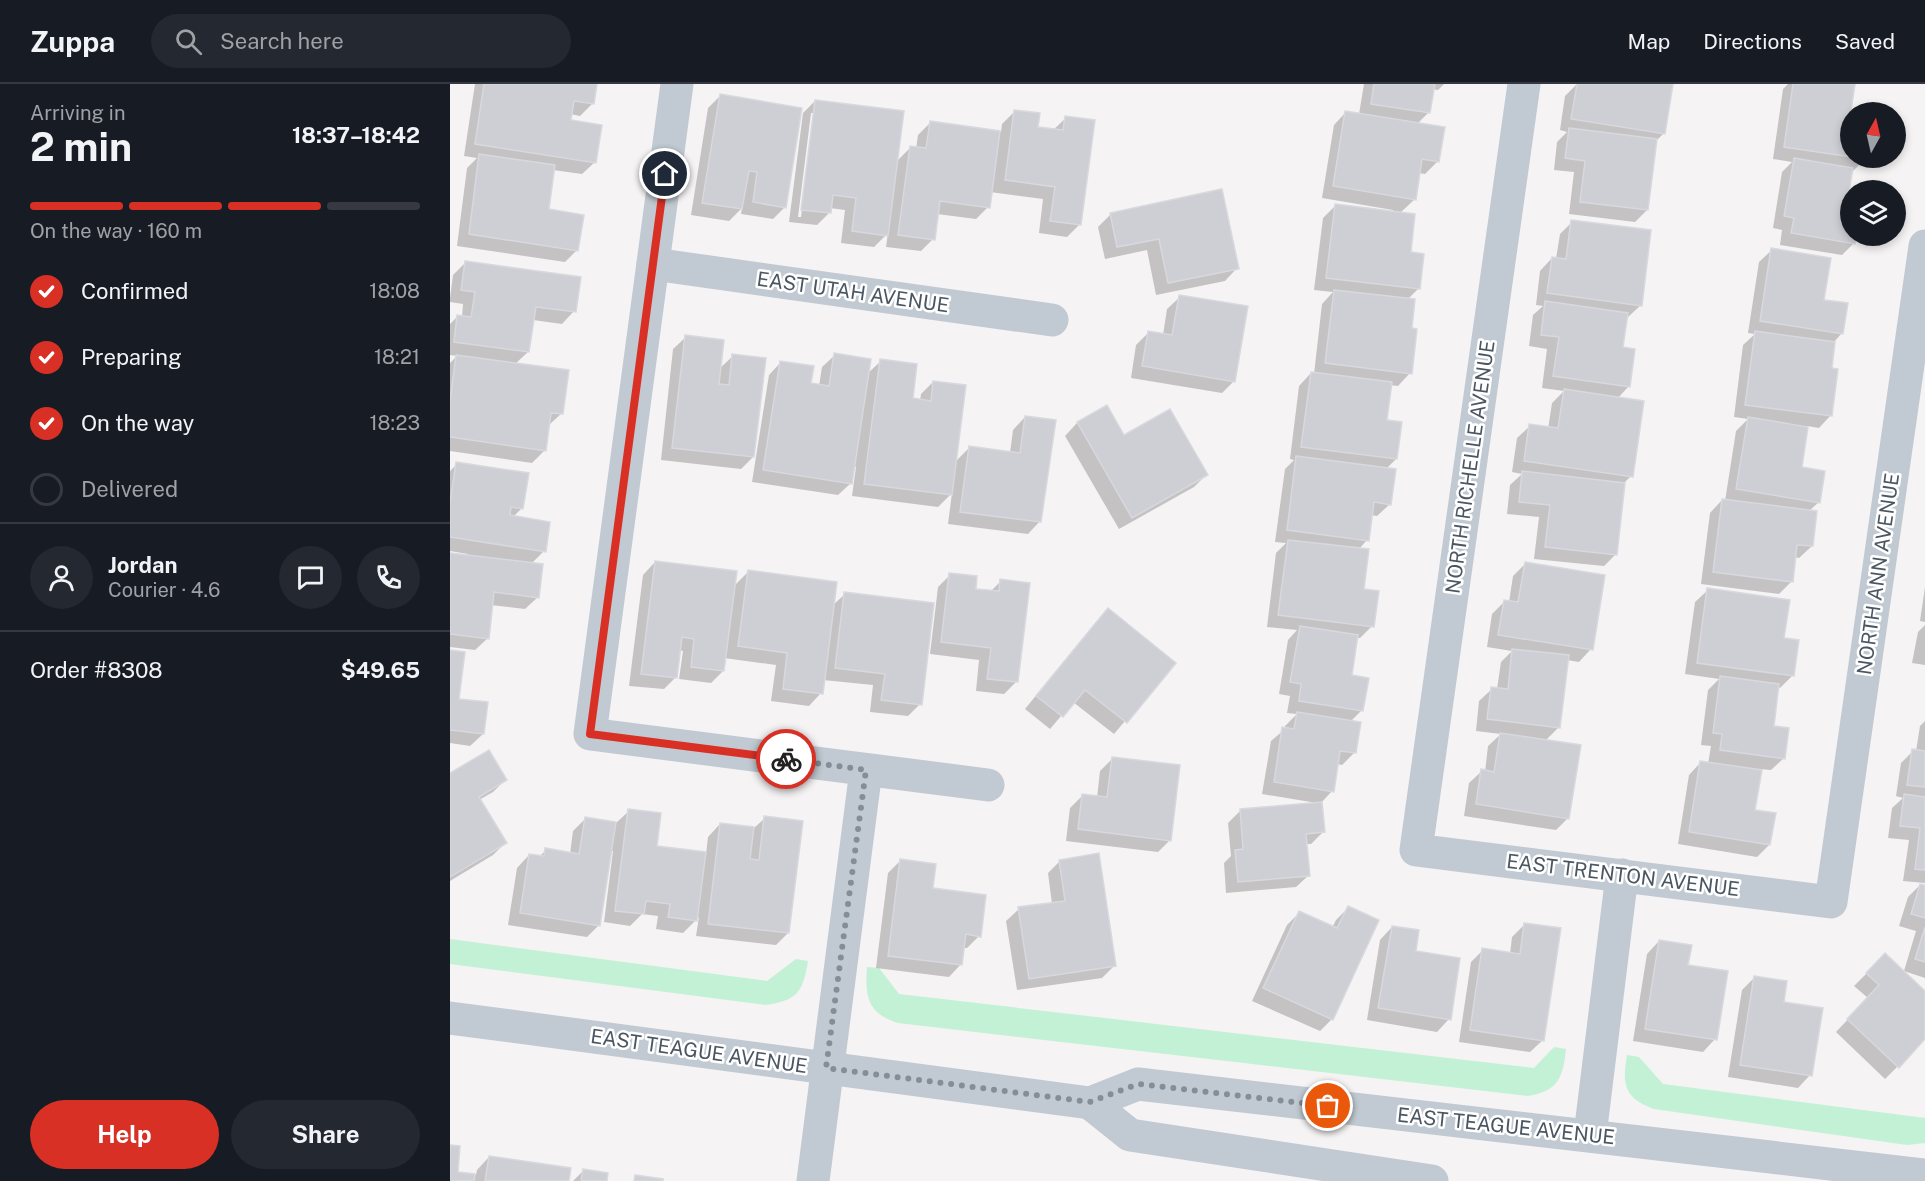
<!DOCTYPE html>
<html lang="en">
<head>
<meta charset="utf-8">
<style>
  body { margin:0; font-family:"Public Sans",sans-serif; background:#242831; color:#f1f3f6; height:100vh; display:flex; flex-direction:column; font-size:22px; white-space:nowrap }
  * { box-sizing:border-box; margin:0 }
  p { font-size:20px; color:#9ea1a6 }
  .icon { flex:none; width:33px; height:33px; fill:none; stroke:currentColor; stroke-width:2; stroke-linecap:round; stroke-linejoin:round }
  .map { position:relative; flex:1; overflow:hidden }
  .side { display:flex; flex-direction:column; background:#171b24; width:450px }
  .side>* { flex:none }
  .needle { width:39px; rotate:8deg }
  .tools { position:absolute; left:1390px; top:18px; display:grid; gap:12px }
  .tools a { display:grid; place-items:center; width:66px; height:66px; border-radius:50%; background:#171b24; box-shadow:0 3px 9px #0003; font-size:30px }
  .pin { position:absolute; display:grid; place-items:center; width:51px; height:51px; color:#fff; margin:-26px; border:3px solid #fff; border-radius:50%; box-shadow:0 2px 6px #0007 }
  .courier { position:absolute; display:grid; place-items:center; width:60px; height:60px; margin:-30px; border:4px solid #d93025; border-radius:50%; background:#fff; color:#222; box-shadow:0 2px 8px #0007 }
  .headline em { font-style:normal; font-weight:700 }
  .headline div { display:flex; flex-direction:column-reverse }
  .headline { display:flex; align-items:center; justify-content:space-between; height:102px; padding:0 30px }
  h1 { font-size:39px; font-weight:700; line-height:45px }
  .bar { display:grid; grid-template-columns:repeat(4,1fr); gap:9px 6px; align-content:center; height:72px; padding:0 30px }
  .bar i { height:8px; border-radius:4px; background:#363941 }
  .bar .current { background:#d93025 }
  .bar p { grid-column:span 4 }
  .line { display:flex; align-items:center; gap:15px; padding:0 30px; border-top:2px solid #363941 }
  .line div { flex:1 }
  .round { display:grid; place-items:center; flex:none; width:63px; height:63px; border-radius:32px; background:#242831 }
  ol { padding:0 30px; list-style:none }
  li { display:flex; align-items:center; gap:18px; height:66px }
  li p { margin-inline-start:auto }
  li .icon { padding:6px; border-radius:50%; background:#d93025; color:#fff; stroke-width:4 }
  li:last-child { color:#9ea1a6 }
  li i { width:33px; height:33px; border:3px solid #363941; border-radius:50% }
  .button { display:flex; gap:12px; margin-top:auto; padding:12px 30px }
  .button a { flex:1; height:69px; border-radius:36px; background:#d93025; color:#fff; font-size:24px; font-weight:700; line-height:69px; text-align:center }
  .button a+a { background:#242831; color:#f1f3f6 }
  header { display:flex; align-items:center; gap:36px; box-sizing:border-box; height:84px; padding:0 30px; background:#171b24; border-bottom:2px solid #363941 }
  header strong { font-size:28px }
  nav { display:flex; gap:33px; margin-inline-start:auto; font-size:21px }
  .search { width:420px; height:54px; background:#242831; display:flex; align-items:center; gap:15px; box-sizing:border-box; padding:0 21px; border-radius:33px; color:#9ea1a6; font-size:22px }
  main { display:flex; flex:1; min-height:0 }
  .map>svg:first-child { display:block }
  .green { fill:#c3f1d5 }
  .shadow { fill:#0003; fill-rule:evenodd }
  .building { fill:#cdcfd5; stroke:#d7d9de; stroke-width:1.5 }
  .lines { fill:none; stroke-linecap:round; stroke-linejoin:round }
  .minor { stroke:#c1cad2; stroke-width:33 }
  .done { stroke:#868d94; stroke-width:6; stroke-dasharray:0 10.8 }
  .route { stroke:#d93025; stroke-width:8 }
  .labels { text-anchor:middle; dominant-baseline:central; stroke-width:5; stroke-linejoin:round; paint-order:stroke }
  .street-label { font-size:20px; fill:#4a5661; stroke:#fff }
</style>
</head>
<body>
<header>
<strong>Zuppa</strong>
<div class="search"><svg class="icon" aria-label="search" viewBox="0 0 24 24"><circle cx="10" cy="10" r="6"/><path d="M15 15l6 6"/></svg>Search here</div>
<nav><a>Map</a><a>Directions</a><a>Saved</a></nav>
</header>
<main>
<section class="side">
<div class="headline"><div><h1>2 min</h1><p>Arriving in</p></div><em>18:37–18:42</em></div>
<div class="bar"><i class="current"></i><i class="current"></i><i class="current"></i><i></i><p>On the way · 160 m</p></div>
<ol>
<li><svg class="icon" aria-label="check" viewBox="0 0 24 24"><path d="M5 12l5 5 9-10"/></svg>Confirmed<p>18:08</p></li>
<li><svg class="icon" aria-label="check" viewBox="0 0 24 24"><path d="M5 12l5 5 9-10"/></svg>Preparing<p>18:21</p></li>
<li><svg class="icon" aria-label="check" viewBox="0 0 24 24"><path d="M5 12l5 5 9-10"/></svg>On the way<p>18:23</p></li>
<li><i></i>Delivered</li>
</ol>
<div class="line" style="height:108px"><a class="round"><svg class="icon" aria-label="person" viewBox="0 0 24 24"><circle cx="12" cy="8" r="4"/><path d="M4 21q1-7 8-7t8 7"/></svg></a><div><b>Jordan</b><p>Courier · 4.6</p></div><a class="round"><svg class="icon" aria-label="chat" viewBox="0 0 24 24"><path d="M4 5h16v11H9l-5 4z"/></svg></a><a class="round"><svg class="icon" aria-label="phone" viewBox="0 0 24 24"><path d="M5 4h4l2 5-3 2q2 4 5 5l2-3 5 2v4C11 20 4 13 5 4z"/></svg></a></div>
<div class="line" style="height:78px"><div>Order #8308</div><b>$49.65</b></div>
<div class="button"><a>Help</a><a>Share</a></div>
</section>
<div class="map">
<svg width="1475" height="1097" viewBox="0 0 1475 1097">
  <rect width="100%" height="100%" fill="#f5f3f3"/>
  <g class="green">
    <path d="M0,855L317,897L346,875L358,877C353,908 347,917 315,921L0,880Z"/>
    <path d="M417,883L429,884L449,910L1084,984L1104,963L1116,965C1113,994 1108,1007 1078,1012L448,939C417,929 415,912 417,883Z"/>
    <path d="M1177,971L1189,973L1213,1000L1475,1034V1059L1457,1061L1204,1025C1174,1014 1172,1001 1177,971Z"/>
  </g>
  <g class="shadow">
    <path d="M25,0H145L142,20L130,32L120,30L119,37L145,78L132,90L103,86L97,126L127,166L115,178L7,162L17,84L27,74L14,72Z"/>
    <path d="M914,0H994L988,6L982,5L979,28L967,40L987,78L975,90L969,89L965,115L950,129L959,169L972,171L968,205L957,216L960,289L948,302L940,301L936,337L946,375L936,385L940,420L927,432L921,431L917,456L908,466L912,507L922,542L910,554H907L901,593L912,626L900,638L904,669L892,681L887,680L882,707L871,719L873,748L861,760H856L859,791L846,803L776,809L774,779L781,772L778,739L790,727L867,719L812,710L821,657L835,645V642L847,630L837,629L840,612L829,610L838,556L847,546L817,543L826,469L836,459L825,458L835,385L844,376L840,375L849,302L861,289L864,290L872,220L883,208L864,206L873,134L886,121L943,128V126L872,114L884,41L896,28L909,30Z"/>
    <path d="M1127,0H1222L1214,49L1205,58L1197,126L1185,138L1119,130L1124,88L1104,86L1107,58L1117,48L1110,46L1115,12Z"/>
    <path d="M1338,0H1402L1397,43H1401V74H1416L1403,87H1401L1394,126L1401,127V152H1405L1404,159L1392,171L1330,161L1332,146L1323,144L1332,88L1342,78L1323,75L1333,5Z"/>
    <path d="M270,12L335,123L323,135L291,130L292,124L279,137L241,131L258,24Z"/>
    <path d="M365,17L446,78L460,64L466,65L468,51L480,39L551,48L552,40L565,27L586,44L603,46L616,34L629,141L617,153L589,149L593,115L540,108L538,123L526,135L487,130L483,155L471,167L436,163L438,149L424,163L391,159L395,126L380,124L379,129L367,141L339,138L353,29ZM361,29H364L351,133H348Z"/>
    <path d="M660,131L787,184L775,197L706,211L697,166L655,175L648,143Z"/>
    <path d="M1122,138L1191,221L1178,233H1176L1171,264L1179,302L1167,315L1181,392L1174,399L1166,470L1154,482L1084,475L1089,433L1057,430L1060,401L1072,390L1062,388L1067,354L1080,342L1098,345L1102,319L1114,307L1092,304L1097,265L1079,262L1083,231L1093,222L1086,221L1090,187L1102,174L1106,175L1110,150Z"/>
    <path d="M1322,166L1372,217L1392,249L1384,258L1380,285L1381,331L1369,344L1357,342L1350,384L1369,418L1359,427L1362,462L1349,474L1344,473L1342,497L1329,510L1251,500L1260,429L1272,416L1275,417L1286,347L1298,335L1284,333L1293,261L1305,250L1298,249L1309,178Z"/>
    <path d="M16,178L124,227L112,240L83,236L78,268L65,280L112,329L99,341L95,366L82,379L0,367V279L7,272L0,271V240L8,232L12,233L13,220L0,218V214L3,191Z"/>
    <path d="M730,213L784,297L772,309L681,294L686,261L698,249L713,251L717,225Z"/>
    <path d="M236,253L269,285L283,272L303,373L291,385L211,376L223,265Z"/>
    <path d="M385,271L417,290L431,277L461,315L470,317L471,310L483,298L505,378L519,364L560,369L563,346L575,333L590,437L578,450L498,440L502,409L488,423L402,412L406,383L403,382L401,399L388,411L302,398L319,291L331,278L360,301L369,302L372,283Z"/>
    <path d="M656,323L674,353L756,391L744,403L669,445L615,352L627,339Z"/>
    <path d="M7,380L72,424L63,433L94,467L81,480L88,513L75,525L41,521L38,554L25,566L0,563V470L17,472L18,470L0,467V387Z"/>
    <path d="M205,478L283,503L298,488L382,522L395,510L470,620L458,632L420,628L423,601L373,596L371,609L359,622L321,617L326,581L274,574L273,587L261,599L229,595L233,567L229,566L226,593L214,605L179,602L193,491Z"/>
    <path d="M1075,480L1141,565L1129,578L1117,576L1109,643L1095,657L1118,734L1106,746L1014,732L1019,699L1032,687L1035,688L1038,662L1051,650L1026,647L1029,617L1042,605H1047L1051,578L1062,567L1037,563L1042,530L1055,517L1059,518L1063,492Z"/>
    <path d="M500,491L524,506L540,508L551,497L566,598L554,610L526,607L529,576L480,570L488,503Z"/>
    <path d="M1475,503V538L1470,537Z"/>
    <path d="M1258,506L1333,555L1343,591L1330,604L1327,603L1322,643L1334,674L1321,686L1310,685L1303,728L1319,761L1307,773L1228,760L1239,691L1251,678L1258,680L1261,662L1251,661L1258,606L1269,595L1235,590L1245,518Z"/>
    <path d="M658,526L724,579L664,650L623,618L600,645L575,625L646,538Z"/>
    <path d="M1475,541V581L1462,579L1468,548Z"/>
    <path d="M0,568L8,616L33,650L20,662L0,659Z"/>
    <path d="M1475,637V799L1453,797L1459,756L1438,754L1442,724L1453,714L1446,712L1451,679L1463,667H1466L1470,642Z"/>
    <path d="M662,675L720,756L708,768L616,757L620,724L632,712L647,714L650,687Z"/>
    <path d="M0,691L55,696L43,708L29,716L55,759L43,771L0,797Z"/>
    <path d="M179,727L205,763L256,770L258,753L270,740L304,744L315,734L338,849L326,861L246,852L249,833L233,849L206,845L208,832L192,830L180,842L154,838L163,767H160L149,841L137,853L58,841L67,784L79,771L89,773L96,766L120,770L123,747L135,735L166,739Z"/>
    <path d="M450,777L529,852L517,864H513L511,880L499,893L426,884L438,789Z"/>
    <path d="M610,777L665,881L652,894L567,906L556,837L569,825L602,820L598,789Z"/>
    <path d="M1470,801L1475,803V894L1454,887L1466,847L1449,842L1458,813Z"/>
    <path d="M898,824L882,935L870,947L802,917L837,841L849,829L882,844L886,836Z"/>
    <path d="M1074,841L1093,956L1080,968L1009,958L1021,878L1033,866L1060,870L1062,853Z"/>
    <path d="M942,843L964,868L999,935L987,948L917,936L930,856Z"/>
    <path d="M1209,857L1237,883L1265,955L1253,968L1183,957L1197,870Z"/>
    <path d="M1435,871L1447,983L1435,995L1386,948L1418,914L1404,902Z"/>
    <path d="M1304,894L1332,919L1360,991L1348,1004L1278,993L1292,906Z"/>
    <path d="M0,1063L7,1090L26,1091L27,1086L39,1073L117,1097H0Z"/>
    <path d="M133,1087L155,1097H123Z"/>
  </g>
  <g class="building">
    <path d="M34,0H147L144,20L124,17L121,36L152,41L146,79L25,60Z"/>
    <path d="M924,0H985L980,29L921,20Z"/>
    <path d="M1127,0H1223L1215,50L1121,35Z"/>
    <path d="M1343,0H1405L1399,41L1401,42V73L1334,63Z"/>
    <path d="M270,10L352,24L336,124L303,118L307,88L299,87L292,125L252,119Z"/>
    <path d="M365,16L454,27L438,152L402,147L406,114L383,111L381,129L351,126Z"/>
    <path d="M564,26L590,29L588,43L613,46L615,32L645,36L631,141L600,137L605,103L555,96Z"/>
    <path d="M895,27L995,43L989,78L972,75L966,116L883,102Z"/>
    <path d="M480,37L550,47L540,124L490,117L485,156L448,151L460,62L476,64Z"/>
    <path d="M1119,44L1207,55L1198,126L1130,118L1135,77L1115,74Z"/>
    <path d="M29,70L105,81L99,125L134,131L128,167L19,150Z"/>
    <path d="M1344,74L1403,84L1396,125H1401V152H1407L1405,160L1341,149L1344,134L1334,132Z"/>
    <path d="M772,105L789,185L718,199L709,155L667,163L660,129Z"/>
    <path d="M885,120L965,130L961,168L974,170L970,205L876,194Z"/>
    <path d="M1121,136L1201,146L1192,222L1097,209L1102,173L1116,175Z"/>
    <path d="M1321,164L1381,174L1374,216L1398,219L1393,250L1310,237Z"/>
    <path d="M15,177L131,193L126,228L86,223L79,268L4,258L7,231L21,233L25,208L11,206Z"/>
    <path d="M884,206L965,215L962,244L967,245L962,290L875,279Z"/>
    <path d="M729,211L798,222L785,298L692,282L698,247L722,251Z"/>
    <path d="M1095,217L1178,229L1173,263L1185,265L1180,303L1103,292L1109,253L1091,251Z"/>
    <path d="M1305,247L1385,258L1382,284L1388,285L1382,332L1295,321Z"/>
    <path d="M235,251L274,256L269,300L279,301L282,270L316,274L304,373L222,364Z"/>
    <path d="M384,269L421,275L402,400L313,386L330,277L364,282L361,299L379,302Z"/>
    <path d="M6,271L119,286L113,330L101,329L96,367L0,353V317Z"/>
    <path d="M430,275L467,280L463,314L481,317L483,297L516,301L502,411L414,400Z"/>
    <path d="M861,288L942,298L937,336L952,338L947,375L851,363Z"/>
    <path d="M1114,305L1194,317L1183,393L1074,377L1079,340L1108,344Z"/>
    <path d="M657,321L674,351L720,325L758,391L682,434L627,338Z"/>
    <path d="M575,332L606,336L591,438L510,428L519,362L570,369Z"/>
    <path d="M1298,333L1358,343L1352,383L1375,387L1370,419L1286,405Z"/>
    <path d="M846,372L946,385L941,421L924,418L919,457L837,446Z"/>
    <path d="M6,378L79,389L73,425L61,423L60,431L100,438L96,468L0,453V419Z"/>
    <path d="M1072,387L1175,399L1167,471L1095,463L1100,421L1069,418Z"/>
    <path d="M1272,415L1367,427L1363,462L1347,461L1343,498L1263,488Z"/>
    <path d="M838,456L919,465L914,505L929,507L924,543L828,531Z"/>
    <path d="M0,469L93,480L89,514L44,508L39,555L0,550Z"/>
    <path d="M205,477L287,487L274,587L241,583L244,555L232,553L227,594L191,590Z"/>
    <path d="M1075,478L1155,491L1143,566L1048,551L1054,516L1068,518Z"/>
    <path d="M298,486L387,498L373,610L333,605L337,569L288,562Z"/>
    <path d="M499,489L527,492L526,505L549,507L550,495L580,499L568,598L537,595L541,564L491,558Z"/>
    <path d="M1257,504L1340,516L1334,554L1349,556L1344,592L1247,579Z"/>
    <path d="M394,508L484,519L472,621L431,616L435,590L385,584Z"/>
    <path d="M658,524L726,579L677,639L635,606L613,633L586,612Z"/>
    <path d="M850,542L908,551L902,591L919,594L913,627L849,617L851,600L840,598Z"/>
    <path d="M1062,565L1119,571L1110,644L1037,635L1041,603L1058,605Z"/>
    <path d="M0,566L15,568L9,615L38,618L34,650L0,646Z"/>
    <path d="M1270,592L1329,600L1324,642L1339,644L1335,675L1270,666L1272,650L1263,649Z"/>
    <path d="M847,628L911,638L906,669L890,667L884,708L824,698L832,643L844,645Z"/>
    <path d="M1050,649L1131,661L1119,735L1026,720L1031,685L1044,688Z"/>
    <path d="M1462,665L1475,667V703L1457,701Z"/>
    <path d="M39,666L57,696L29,713L57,759L0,793V689Z"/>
    <path d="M662,673L730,681L721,757L628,745L632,710L657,713Z"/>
    <path d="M1250,677L1312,686L1305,726L1326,729L1320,761L1239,748Z"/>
    <path d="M1454,710L1475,713V786L1465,785L1470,744L1450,742Z"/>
    <path d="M872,718L875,748L856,750L860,792L788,798L785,766L793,765L790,725Z"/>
    <path d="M178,725L211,729L207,762L256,768L247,837L218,833L220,820L196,817L194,830L165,827Z"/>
    <path d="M314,732L353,737L339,849L258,840L270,739L304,743L300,775L309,776Z"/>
    <path d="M135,733L166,738L150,842L70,829L79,770L94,772L95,764L129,770Z"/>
    <path d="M649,769L666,882L579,895L568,823L615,817L609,776Z"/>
    <path d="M450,775L486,780L483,804L536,811L531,853L516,850L512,881L438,872Z"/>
    <path d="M1470,800L1475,801V834L1461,830Z"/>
    <path d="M898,822L929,836L883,936L813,904L849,827L887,844Z"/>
    <path d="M1074,839L1111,844L1094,957L1020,946L1032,864L1070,870Z"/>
    <path d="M942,842L969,846L966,867L1010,874L1001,936L928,924Z"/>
    <path d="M1475,843V878L1465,875Z"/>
    <path d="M1209,856L1242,861L1238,881L1278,887L1267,956L1195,945Z"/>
    <path d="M1435,869L1475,907V955L1449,984L1397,935L1429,901L1416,889Z"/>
    <path d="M1304,892L1337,897L1334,918L1373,924L1362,992L1290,981Z"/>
    <path d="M0,1061L10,1062L8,1088L25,1090L24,1097H0Z"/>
    <path d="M39,1072L121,1084L119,1097H35Z"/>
    <path d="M133,1085L158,1089L157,1097H131Z"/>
    <path d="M185,1091L213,1095V1097H184Z"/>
  </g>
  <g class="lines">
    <g class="minor">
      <path d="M227,0L140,650L538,701"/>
      <path d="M1074,0L966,766L1381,818L1475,162"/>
      <path d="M203,180L602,236"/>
      <path d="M0,934L640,1019L688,1000L1475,1091"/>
      <path d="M640,1019L680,1051L982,1097"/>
      <path d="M1140,1051L1172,791"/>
      <path d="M363,1097L416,686"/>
    </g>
  </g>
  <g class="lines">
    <path class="done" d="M336,675L416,686L376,984L640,1018L688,1000L878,1022"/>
    <path class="route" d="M215,90L140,650L336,675"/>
  </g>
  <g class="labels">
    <g class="street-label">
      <text transform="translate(403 208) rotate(8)">EAST UTAH AVENUE</text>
      <text transform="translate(1020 383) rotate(-82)">NORTH RICHELLE AVENUE</text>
      <text transform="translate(1428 490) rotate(-82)">NORTH ANN AVENUE</text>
      <text transform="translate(1173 791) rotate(7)">EAST TRENTON AVENUE</text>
      <text transform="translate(249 967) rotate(8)">EAST TEAGUE AVENUE</text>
      <text transform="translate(1056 1042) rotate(6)">EAST TEAGUE AVENUE</text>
    </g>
  </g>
</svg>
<div class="tools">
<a><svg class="needle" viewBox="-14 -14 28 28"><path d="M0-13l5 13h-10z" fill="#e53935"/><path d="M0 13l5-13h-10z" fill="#9ea1a6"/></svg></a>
<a><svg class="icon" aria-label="layers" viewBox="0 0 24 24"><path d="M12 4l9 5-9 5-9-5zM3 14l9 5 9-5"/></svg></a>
</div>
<div class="pin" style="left:878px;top:1022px;background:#ea580c"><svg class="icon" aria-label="bag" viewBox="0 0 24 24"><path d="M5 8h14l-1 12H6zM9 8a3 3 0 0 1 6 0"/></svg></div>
<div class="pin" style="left:215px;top:90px;background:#1f2937"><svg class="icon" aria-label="home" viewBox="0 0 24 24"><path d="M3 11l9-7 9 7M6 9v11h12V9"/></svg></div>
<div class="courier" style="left:336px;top:675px"><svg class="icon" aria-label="bike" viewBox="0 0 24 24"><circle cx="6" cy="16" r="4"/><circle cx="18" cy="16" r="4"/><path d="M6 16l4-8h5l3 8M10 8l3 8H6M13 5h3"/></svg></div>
</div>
</main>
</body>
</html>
